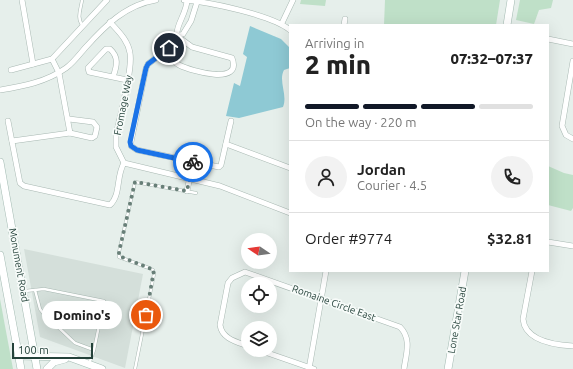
<!DOCTYPE html>
<html lang="en">
<head>
<meta charset="utf-8">
<style>
  body { margin:0; font-family:Ubuntu,sans-serif; background:#f2f2f2; color:#222; height:100vh; display:flex; flex-direction:column; font-size:15px; white-space:nowrap }
  * { box-sizing:border-box; margin:0 }
  p { font-size:13px; color:#767676 }
  .icon { flex:none; width:22px; height:22px; fill:none; stroke:currentColor; stroke-width:2; stroke-linecap:round; stroke-linejoin:round }
  .map { position:relative; flex:1; overflow:hidden }
  .details { position:absolute; left:289px; top:24px; width:260px; height:248px; display:flex; flex-direction:column; background:#fff; border-radius:0px; box-shadow:0 4px 16px #0002 }
  .details>* { flex:none }
  .needle { width:26px; rotate:283deg }
  .tools { position:absolute; left:241px; top:233px; display:grid; gap:8px }
  .tools a { display:grid; place-items:center; width:36px; height:36px; border-radius:50%; background:#fff; box-shadow:0 4px 16px #0002; font-size:20px }
  .scale { position:absolute; left:12px; bottom:10px; width:81px; box-sizing:border-box; padding-left:4px; border:2px solid #24423a; border-top:0; font-size:11px; line-height:14px; white-space:nowrap; color:#24423a; -webkit-text-stroke:3px #f7fbf9; paint-order:stroke }
  .pin { position:absolute; display:grid; place-items:center; width:34px; height:34px; color:#fff; margin:-17px; border:2px solid #fff; border-radius:50%; box-shadow:0 1px 4px #0007 }
  .courier { position:absolute; display:grid; place-items:center; width:40px; height:40px; margin:-20px; border:3px solid #1a73e8; border-radius:50%; background:#fff; color:#222; box-shadow:0 1px 5px #0007 }
  .bubble { position:absolute; height:28px; border-radius:14px; background:#fff; box-shadow:0 4px 16px #0002; font-size:13px; font-weight:800; line-height:28px; text-align:center }
  .overview em { font-style:normal; font-weight:800 }
  .overview div { display:flex; flex-direction:column-reverse }
  .overview { display:flex; align-items:center; justify-content:space-between; height:68px; padding:0 16px }
  h1 { font-size:26px; font-weight:800; line-height:30px }
  .bar { display:grid; grid-template-columns:repeat(4,1fr); gap:6px 4px; align-content:center; height:48px; padding:0 16px }
  .bar i { height:5px; border-radius:3px; background:#e0e0e0 }
  .bar .active { background:#111827 }
  .bar p { grid-column:span 4 }
  .line { display:flex; align-items:center; gap:10px; padding:0 16px; border-top:1px solid #e0e0e0 }
  .line div { flex:1 }
  .round { display:grid; place-items:center; flex:none; width:42px; height:42px; border-radius:21px; background:#f2f2f2 }
  .map>svg:first-child { display:block }
  .built { fill:#d4dfda }
  .green { fill:#bfe0c8 }
  .water { fill:#8ec9d4 }
  .lines { fill:none; stroke-linecap:round; stroke-linejoin:round }
  .lane-casing { stroke:#a8b8b2; stroke-width:3.5 }
  .street-casing { stroke:#a8b8b2; stroke-width:6 }
  .secondary-casing { stroke:#a4bbb3; stroke-width:8 }
  .lane { stroke:#fff; stroke-width:2.5 }
  .street { stroke:#fff; stroke-width:5 }
  .secondary { stroke:#fff; stroke-width:7 }
  .done { stroke:#687f78; stroke-width:4; stroke-dasharray:0 7.2 }
  .route { stroke:#1a73e8; stroke-width:5 }
  .labels { text-anchor:middle; dominant-baseline:central; stroke-width:3.5; stroke-linejoin:round; paint-order:stroke }
  .street-label { font-size:10px; fill:#24423a; stroke:#f7fbf9 }
</style>
</head>
<body>
<div class="map">
<svg width="573" height="369" viewBox="0 0 573 369">
  <rect width="100%" height="100%" fill="#e6efeb"/>
  <path class="built" d="M24,249L143,274L125,368L40,337Z"/>
  <g class="green">
    <path d="M301,0H326L325,6L300,4Z"/>
    <path d="M385,0H500L496,25H384Z"/>
    <path d="M520,0H553L551,8L539,10L534,24L516,20Z"/>
    <path d="M548,166L564,173L573,175V208L571,211L548,205Z"/>
    <path d="M0,299L13,369H0Z"/>
  </g>
  <path class="water" d="M250,26L281,39L290,48V68L284,70C278,81 288,95 283,107L239,118L226,116L234,83L240,86L247,57L243,54Z"/>
  <g class="lines">
    <defs>
      <g id="lane">
        <path d="M82,0C81,9 76,18 83,26"/>
        <path d="M35,290L40,309L43,313L75,343L94,350"/>
        <path d="M25,291L44,289L104,301L94,350L89,364"/>
        <path d="M135,369L154,274L153,270L149,268L119,257V252L135,182L196,193"/>
      </g>
      <g id="street">
        <path d="M22,0L33,64"/>
        <path d="M184,0C209,2 272,15 290,30"/>
        <path d="M197,2L191,21L183,34L177,36L169,48L148,64L146,68L131,142V146L137,150L219,167L221,165L231,121"/>
        <path d="M110,22C118,31 128,40 130,53C133,69 120,116 116,135V147L124,163L220,186L290,213"/>
        <path d="M282,23L293,0"/>
        <path d="M344,25L345,19"/>
        <path d="M548,39L573,44"/>
        <path d="M165,52C169,57 173,62 179,65C191,71 243,86 232,58L192,47L177,36C175,26 187,13 187,0"/>
        <path d="M52,59L59,73L70,133"/>
        <path d="M573,61L562,126L566,135L573,139"/>
        <path d="M11,70L52,59L107,0"/>
        <path d="M113,77C117,66 119,57 110,49H106L88,68L89,72L127,80"/>
        <path d="M0,90C24,86 46,82 66,68C73,63 79,55 85,48C105,26 125,5 156,0"/>
        <path d="M8,121L20,183L24,186L110,205C121,195 116,176 124,163"/>
        <path d="M12,141L70,133L92,138L95,136L97,127L93,122L69,119"/>
        <path d="M226,144L290,168"/>
        <path d="M187,191L193,162"/>
        <path d="M548,242L573,246"/>
        <path d="M532,271L523,319C525,341 555,345 573,346"/>
        <path d="M248,346C237,342 222,339 220,325L228,283L232,278L245,272L400,327C412,339 406,354 404,369"/>
        <path d="M259,350L314,369"/>
        <path d="M309,369L326,271"/>
      </g>
      <g id="secondary">
        <path d="M507,25L511,0"/>
        <path d="M0,162L37,369"/>
        <path d="M0,255L21,369"/>
        <path d="M19,356L69,357L102,369"/>
        <path d="M47,369L54,362L65,359"/>
        <path d="M448,369L465,271"/>
      </g>
    </defs>
    <use href="#lane" class="lane-casing"/>
    <use href="#street" class="street-casing"/>
    <use href="#secondary" class="secondary-casing"/>
    <use href="#lane" class="lane"/>
    <use href="#street" class="street"/>
    <use href="#secondary" class="secondary"/>
  </g>
  <g class="lines">
    <path class="done" d="M146,315L154,270L119,256V252L135,182L187,191L193,162"/>
    <path class="route" d="M169,48L148,64L146,68L130,142L131,146L137,150L193,162"/>
  </g>
  <g class="labels">
    <g class="street-label">
      <text transform="translate(123 105) rotate(-79)">Fromage Way</text>
      <text transform="translate(19 265) rotate(80)">Monument Road</text>
      <text transform="translate(334 303) rotate(20)">Romaine Circle East</text>
      <text transform="translate(457 320) rotate(-80)">Lone Star Road</text>
    </g>
  </g>
</svg>
<div class="tools">
<a><svg class="needle" viewBox="-14 -14 28 28"><path d="M0-13l5 13h-10z" fill="#e53935"/><path d="M0 13l5-13h-10z" fill="#767676"/></svg></a>
<a><svg class="icon" aria-label="locate" viewBox="0 0 24 24"><circle cx="12" cy="12" r="6"/><path d="M12 2v4M12 18v4M2 12h4M18 12h4"/></svg></a>
<a><svg class="icon" aria-label="layers" viewBox="0 0 24 24"><path d="M12 4l9 5-9 5-9-5zM3 14l9 5 9-5"/></svg></a>
</div>
<div class="scale">100 m</div>
<div class="pin" style="left:146px;top:315px;background:#ea580c"><svg class="icon" aria-label="bag" viewBox="0 0 24 24"><path d="M5 8h14l-1 12H6zM9 8a3 3 0 0 1 6 0"/></svg></div>
<div class="pin" style="left:169px;top:48px;background:#1f2937"><svg class="icon" aria-label="home" viewBox="0 0 24 24"><path d="M3 11l9-7 9 7M6 9v11h12V9"/></svg></div>
<div class="courier" style="left:193px;top:162px"><svg class="icon" aria-label="bike" viewBox="0 0 24 24"><circle cx="6" cy="16" r="4"/><circle cx="18" cy="16" r="4"/><path d="M6 16l4-8h5l3 8M10 8l3 8H6M13 5h3"/></svg></div>
<div class="bubble" style="left:42px;top:301px;width:80px">Domino's</div>
<section class="details">
<div class="overview"><div><h1>2 min</h1><p>Arriving in</p></div><em>07:32–07:37</em></div>
<div class="bar"><i class="active"></i><i class="active"></i><i class="active"></i><i></i><p>On the way · 220 m</p></div>
<div class="line" style="height:72px"><a class="round"><svg class="icon" aria-label="person" viewBox="0 0 24 24"><circle cx="12" cy="8" r="4"/><path d="M4 21q1-7 8-7t8 7"/></svg></a><div><b>Jordan</b><p>Courier · 4.5</p></div><a class="round"><svg class="icon" aria-label="phone" viewBox="0 0 24 24"><path d="M5 4h4l2 5-3 2q2 4 5 5l2-3 5 2v4C11 20 4 13 5 4z"/></svg></a></div>
<div class="line" style="height:52px"><div>Order #9774</div><b>$32.81</b></div>
</section>
</div>
</body>
</html>
